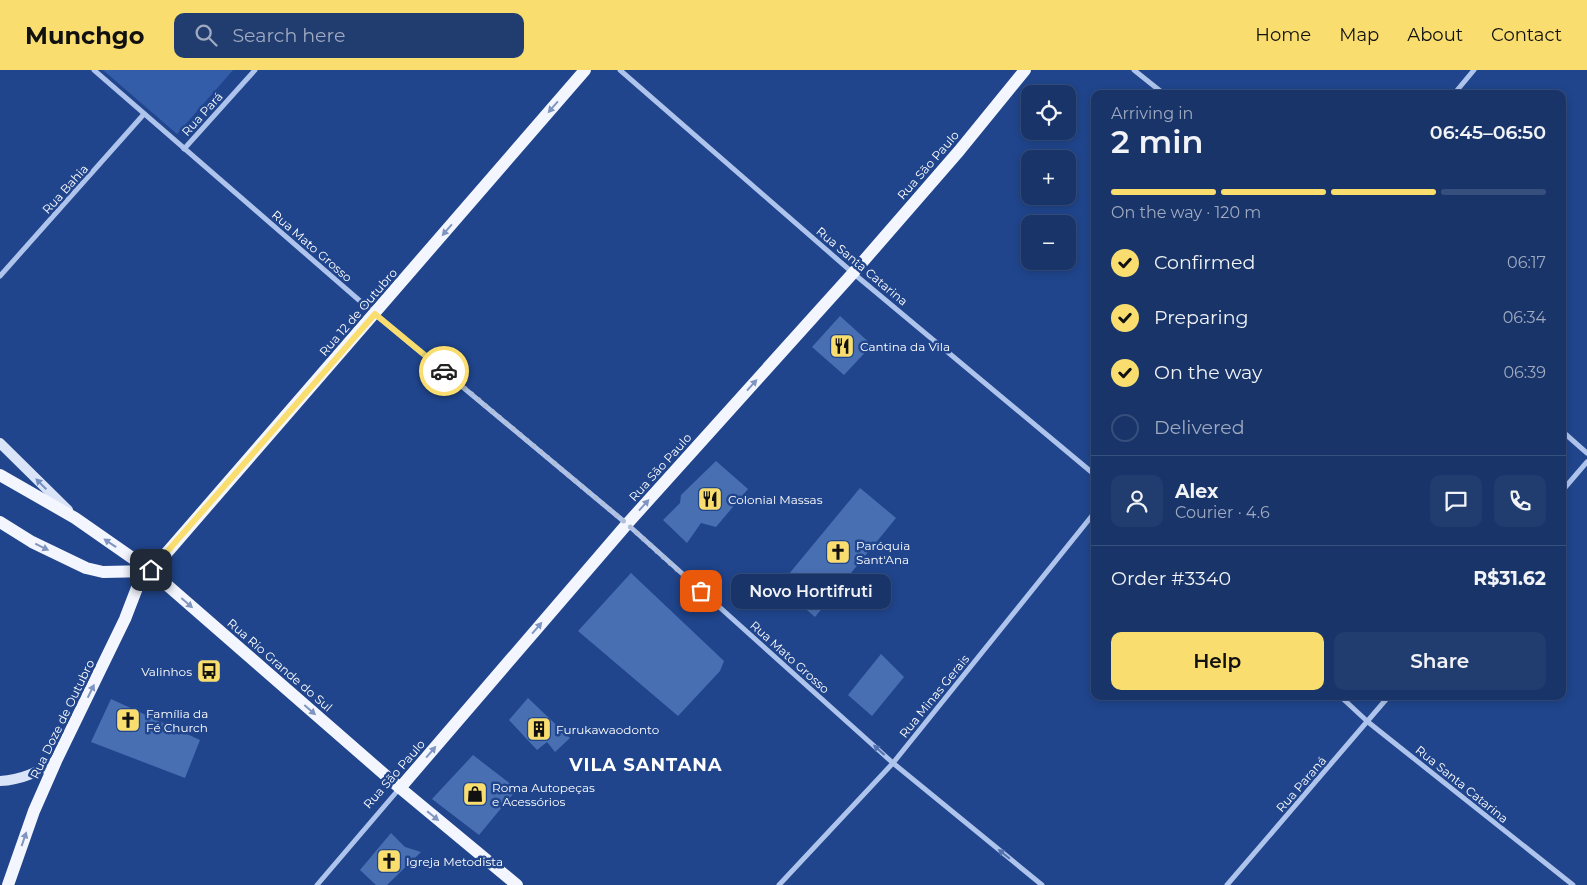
<!DOCTYPE html>
<html lang="en">
<head>
<meta charset="utf-8">
<style>
  body { margin:0; font-family:Montserrat,sans-serif; background:#213c6f; color:#f1f3f6; height:100vh; display:flex; flex-direction:column; font-size:19px; white-space:nowrap }
  * { box-sizing:border-box; margin:0 }
  p { font-size:16px; color:#9faac0 }
  .icon { flex:none; width:28px; height:28px; fill:none; stroke:currentColor; stroke-width:2; stroke-linecap:round; stroke-linejoin:round }
  .map { position:relative; flex:1; overflow:hidden }
  .sheet { position:absolute; left:1091px; top:20px; width:475px; height:610px; display:flex; flex-direction:column; background:#183469; border-radius:10px; box-shadow:0 2px 8px #0003,0 0 0 1px #364f7d }
  .sheet>* { flex:none }
  .tools { position:absolute; left:1021px; top:15px; display:grid; gap:10px }
  .tools a { display:grid; place-items:center; width:55px; height:55px; border-radius:10px; background:#183469; box-shadow:0 2px 8px #0003,0 0 0 1px #364f7d; font-size:25px }
  .pin { position:absolute; display:grid; place-items:center; width:42px; height:42px; color:#fff; margin:-21px; border-radius:10px; box-shadow:0 2px 8px #0006 }
  .courier { position:absolute; display:grid; place-items:center; width:50px; height:50px; margin:-25px; border:4px solid #f9de6f; border-radius:50%; background:#fff; color:#222; box-shadow:0 1px 6px #0007 }
  .bubble { position:absolute; height:35px; border-radius:10px; background:#183469; box-shadow:0 2px 8px #0003,0 0 0 1px #364f7d; font-size:16px; font-weight:600; line-height:35px; text-align:center }
  .headline em { font-style:normal; font-weight:600 }
  .headline div { display:flex; flex-direction:column-reverse }
  .headline { display:flex; align-items:center; justify-content:space-between; height:85px; padding:0 20px }
  h1 { font-size:32px; font-weight:600; line-height:38px }
  .bar { display:grid; grid-template-columns:repeat(4,1fr); gap:8px 5px; align-content:center; height:60px; padding:0 20px }
  .bar i { height:6px; border-radius:4px; background:#364f7d }
  .bar .current { background:#f9de6f }
  .bar p { grid-column:span 4 }
  .line { display:flex; align-items:center; gap:12px; padding:0 20px; border-top:1px solid #364f7d }
  .line div { flex:1 }
  .round { display:grid; place-items:center; flex:none; width:52px; height:52px; border-radius:10px; background:#213c6f }
  ol { padding:0 20px; list-style:none }
  li { display:flex; align-items:center; gap:15px; height:55px }
  li p { margin-inline-start:auto }
  li .icon { padding:5px; border-radius:50%; background:#f9de6f; color:#111; stroke-width:4 }
  li:last-child { color:#9faac0 }
  li i { width:28px; height:28px; border:2px solid #364f7d; border-radius:50% }
  .primary-button { display:flex; gap:10px; margin-top:auto; padding:10px 20px }
  .primary-button a { flex:1; height:58px; border-radius:10px; background:#f9de6f; color:#111; font-size:20px; font-weight:600; line-height:58px; text-align:center }
  .primary-button a+a { background:#213c6f; color:#f1f3f6 }
  header { display:flex; align-items:center; gap:30px; box-sizing:border-box; height:70px; padding:0 25px; background:#f9de6f; color:#111 }
  header strong { font-size:24px }
  nav { display:flex; gap:28px; margin-inline-start:auto; font-size:18px }
  .search { width:350px; height:45px; background:#213c6f; display:flex; align-items:center; gap:12px; box-sizing:border-box; padding:0 18px; border-radius:10px; color:#9faac0; font-size:19px }
  .map>svg:first-child { display:block }
  .green { fill:#345da9 }
  .building { fill:#496fb3 }
  .lines { fill:none; stroke-linecap:round; stroke-linejoin:round }
  .minor { stroke:#aec4ec; stroke-width:5 }
  .secondary { stroke:#d9e4f9; stroke-width:10 }
  .primary { stroke:#f3f6fe; stroke-width:12 }
  .oneway { fill:#7f95bf }
  .oneway2 { fill:#738dbd }
  .oneway3 { fill:#5271ae }
  .done { stroke:#b1bed7; stroke-width:5; stroke-dasharray:0 9 }
  .route { stroke:#f9de6f; stroke-width:6 }
  .labels { text-anchor:middle; dominant-baseline:central; stroke-width:5; stroke-linejoin:round; paint-order:stroke }
  .street-label { font-size:12px; fill:#fff; stroke:#20458c }
  .poi-label { font-size:12px; fill:#fff; stroke:#20458c; text-anchor:start }
  .district-label { font-size:18px; font-weight:bold; letter-spacing:1px; fill:#fff; stroke:#20458c }
</style>
</head>
<body>
<header>
<strong>Munchgo</strong>
<div class="search"><svg class="icon" aria-label="search" viewBox="0 0 24 24"><circle cx="10" cy="10" r="6"/><path d="M15 15l6 6"/></svg>Search here</div>
<nav><a>Home</a><a>Map</a><a>About</a><a>Contact</a></nav>
</header>
<div class="map">
<svg width="1587" height="815" viewBox="0 0 1587 815">
  <rect width="100%" height="100%" fill="#20458c"/>
  <path class="green" d="M103,0H233L177,64Z"/>
  <g class="building">
    <path d="M840,246L872,275L844,305L812,277Z"/>
    <path d="M716,391L748,419L716,457L701,453L687,473L663,450L680,433L681,425Z"/>
    <path d="M860,418L896,448L815,547L779,516Z"/>
    <path d="M631,503L724,591L720,601L678,646L578,561Z"/>
    <path d="M881,584L904,607L872,646L848,625Z"/>
    <path d="M528,628L570,668L555,682L547,672L537,680L509,650Z"/>
    <path d="M111,629L200,670L185,708L91,672Z"/>
    <path d="M473,685L517,719L479,765L432,729Z"/>
    <path d="M391,763L405,777L421,782L387,815H376L360,800Z"/>
  </g>
  <g class="lines">
    <g class="minor">
      <path d="M94,0L375,244L627,454L893,693L1042,815"/>
      <path d="M620,0L853,203L1095,405"/>
      <path d="M1134,0L1164,24"/>
      <path d="M1454,24L1474,0"/>
      <path d="M184,79L255,0"/>
      <path d="M0,206L144,44"/>
      <path d="M1562,361L1587,383"/>
      <path d="M1562,421L1587,392"/>
      <path d="M1340,626L1368,652L1573,815"/>
      <path d="M317,815L399,719"/>
      <path d="M779,815L893,693L1095,442"/>
      <path d="M1227,815L1389,626"/>
    </g>
    <g class="secondary">
      <path d="M0,373L68,440"/>
      <path d="M0,711C22,710 37,702 56,691"/>
    </g>
    <g class="primary">
      <path d="M0,405L75,448L151,501L400,718L517,815"/>
      <path d="M0,452L32,472L86,498L103,502L151,501"/>
      <path d="M400,718L627,454L853,203L959,81L1025,0"/>
      <path d="M8,815L34,741L56,691L125,549L140,510L151,501L585,0"/>
    </g>
  </g>
  <defs><path id="oneway-solid" d="M-6-.8H1V-3.2L6.5 0L1 3.2V.8H-6Z" transform="scale(1.25)"/></defs>
  <g class="oneway">
    <use href="#oneway-solid" transform="translate(553 37) rotate(131)"/>
    <use href="#oneway-solid" transform="translate(447 160) rotate(131)"/>
    <use href="#oneway-solid" transform="translate(752 315) rotate(-48)"/>
    <use href="#oneway-solid" transform="translate(644 435) rotate(-48)"/>
    <use href="#oneway-solid" transform="translate(110 473) rotate(-146)"/>
    <use href="#oneway-solid" transform="translate(42 477) rotate(26)"/>
    <use href="#oneway-solid" transform="translate(187 533) rotate(41)"/>
    <use href="#oneway-solid" transform="translate(537 558) rotate(-49)"/>
    <use href="#oneway-solid" transform="translate(91 621) rotate(-64)"/>
    <use href="#oneway-solid" transform="translate(310 640) rotate(41)"/>
    <use href="#oneway-solid" transform="translate(431 682) rotate(-49)"/>
    <use href="#oneway-solid" transform="translate(433 746) rotate(39)"/>
    <use href="#oneway-solid" transform="translate(24 769) rotate(-71)"/>
  </g>
  <use class="oneway2" href="#oneway-solid" transform="translate(41 414) rotate(-135)"/>
  <g class="oneway3">
    <use href="#oneway-solid" transform="translate(879 680) rotate(-138)"/>
    <use href="#oneway-solid" transform="translate(1004 784) rotate(-141)"/>
  </g>
  <g class="lines">
    <path class="done" d="M444,301L627,454L701,521"/>
    <path class="route" d="M151,500L375,244L444,301"/>
  </g>
  <defs>
    <symbol id="restaurant-square" viewBox="-11 -11 22 22"><rect x="-9" y="-9" width="18" height="18" rx="4" fill="#f9de6f" stroke="#20458c"/><path d="M-5-6h1v4h1v-4h1v4h1v-4h1v5L-1.5 .5V6h-2V.5L-5-1ZM5-6V6H3V1.5H1.5Q1.5-4 5-6Z" fill="#111"/></symbol>
    <symbol id="church-square" viewBox="-11 -11 22 22"><rect x="-9" y="-9" width="18" height="18" rx="4" fill="#f9de6f" stroke="#20458c"/><path d="M-1.2-6h2.4v3.5h3.3v2.4h-3.3V6h-2.4V-.1h-3.3v-2.4h3.3Z" fill="#111"/></symbol>
    <symbol id="bus-square" viewBox="-11 -11 22 22"><rect x="-9" y="-9" width="18" height="18" rx="4" fill="#f9de6f" stroke="#20458c"/><path d="M-5-6H5V4H4V6H2V4H-2V6H-4V4H-5ZM-3.5-4V0h7V-4ZM-3.5 1.2v1.5H-2V1.2ZM2 1.2v1.5H3.5V1.2Z" fill="#111"/></symbol>
    <symbol id="building-square" viewBox="-11 -11 22 22"><rect x="-9" y="-9" width="18" height="18" rx="4" fill="#f9de6f" stroke="#20458c"/><path d="M-4-6H4V6H1V3H-1V6H-4ZM-2.5-4.3h1.7v1.8h-1.7ZM.8-4.3h1.7v1.8H.8ZM-2.5-1h1.7V.8h-1.7ZM.8-1h1.7V.8H.8Z" fill="#111"/></symbol>
    <symbol id="shop-square" viewBox="-11 -11 22 22"><rect x="-9" y="-9" width="18" height="18" rx="4" fill="#f9de6f" stroke="#20458c"/><path d="M-5-2.5h2.3a2.7 3.5 0 0 1 5.4 0H5L5.5 6h-11ZM-1.5-2.5h3a1.5 2.3 0 0 0-3 0Z" fill="#111"/></symbol>
  </defs>
  <g fill-rule="evenodd">
    <use href="#restaurant-square" x="828" y="262" width="28" height="28"/>
    <use href="#restaurant-square" x="696" y="415" width="28" height="28"/>
    <use href="#church-square" x="824" y="468" width="28" height="28"/>
    <use href="#bus-square" x="195" y="587" width="28" height="28"/>
    <use href="#church-square" x="114" y="636" width="28" height="28"/>
    <use href="#building-square" x="525" y="645" width="28" height="28"/>
    <use href="#shop-square" x="461" y="710" width="28" height="28"/>
    <use href="#church-square" x="375" y="777" width="28" height="28"/>
  </g>
  <g class="labels">
    <g class="street-label">
      <text transform="translate(202 44) rotate(-48)">Rua Pará</text>
      <text transform="translate(928 95) rotate(-49)">Rua São Paulo</text>
      <text transform="translate(65 119) rotate(-48)">Rua Bahia</text>
      <text transform="translate(312 176) rotate(41)">Rua Mato Grosso</text>
      <text transform="translate(862 196) rotate(40)">Rua Santa Catarina</text>
      <text transform="translate(358 242) rotate(-49)">Rua 12 de Outubro</text>
      <text transform="translate(660 397) rotate(-48)">Rua São Paulo</text>
      <text transform="translate(790 587) rotate(42)">Rua Mato Grosso</text>
      <text transform="translate(280 595) rotate(41)">Rua Rio Grande do Sul</text>
      <text transform="translate(934 626) rotate(-51)">Rua Minas Gerais</text>
      <text transform="translate(62 649) rotate(-64)">Rua Doze de Outubro</text>
      <text transform="translate(394 704) rotate(-49)">Rua São Paulo</text>
      <text transform="translate(1301 714) rotate(-49)">Rua Paraná</text>
      <text transform="translate(1462 714) rotate(39)">Rua Santa Catarina</text>
    </g>
    <g class="poi-label">
      <text x="860" y="276">Cantina da Vila</text>
      <text x="728" y="429">Colonial Massas</text>
      <text x="856" y="475">Paróquia<tspan x="856" dy="14">Sant'Ana</tspan></text>
      <text x="192" y="601" text-anchor="end">Valinhos</text>
      <text x="146" y="643">Família da<tspan x="146" dy="14">Fé Church</tspan></text>
      <text x="556" y="659">Furukawaodonto</text>
      <text x="492" y="717">Roma Autopeças<tspan x="492" dy="14">e Acessórios</tspan></text>
      <text x="406" y="791">Igreja Metodista</text>
    </g>
    <g class="district-label">
      <text x="646" y="695">VILA SANTANA</text>
    </g>
  </g>
</svg>
<div class="tools">
<a><svg class="icon" aria-label="locate" viewBox="0 0 24 24"><circle cx="12" cy="12" r="6"/><path d="M12 2v4M12 18v4M2 12h4M18 12h4"/></svg></a>
<a>+</a>
<a>−</a>
</div>
<div class="pin" style="left:701px;top:521px;background:#ea580c"><svg class="icon" aria-label="bag" viewBox="0 0 24 24"><path d="M5 8h14l-1 12H6zM9 8a3 3 0 0 1 6 0"/></svg></div>
<div class="pin" style="left:151px;top:500px;background:#1f2937"><svg class="icon" aria-label="home" viewBox="0 0 24 24"><path d="M3 11l9-7 9 7M6 9v11h12V9"/></svg></div>
<div class="courier" style="left:444px;top:301px"><svg class="icon" aria-label="car" viewBox="0 0 24 24"><path d="M5 17H2v-5l4-1 3-4h7l3 4 3 1v5h-3M9 17h6M6 11h13"/><circle cx="7" cy="17" r="2"/><circle cx="17" cy="17" r="2"/></svg></div>
<div class="bubble" style="left:731px;top:504px;width:160px">Novo Hortifruti</div>
<section class="sheet">
<div class="headline"><div><h1>2 min</h1><p>Arriving in</p></div><em>06:45–06:50</em></div>
<div class="bar"><i class="current"></i><i class="current"></i><i class="current"></i><i></i><p>On the way · 120 m</p></div>
<ol>
<li><svg class="icon" aria-label="check" viewBox="0 0 24 24"><path d="M5 12l5 5 9-10"/></svg>Confirmed<p>06:17</p></li>
<li><svg class="icon" aria-label="check" viewBox="0 0 24 24"><path d="M5 12l5 5 9-10"/></svg>Preparing<p>06:34</p></li>
<li><svg class="icon" aria-label="check" viewBox="0 0 24 24"><path d="M5 12l5 5 9-10"/></svg>On the way<p>06:39</p></li>
<li><i></i>Delivered</li>
</ol>
<div class="line" style="height:90px"><a class="round"><svg class="icon" aria-label="person" viewBox="0 0 24 24"><circle cx="12" cy="8" r="4"/><path d="M4 21q1-7 8-7t8 7"/></svg></a><div><b>Alex</b><p>Courier · 4.6</p></div><a class="round"><svg class="icon" aria-label="chat" viewBox="0 0 24 24"><path d="M4 5h16v11H9l-5 4z"/></svg></a><a class="round"><svg class="icon" aria-label="phone" viewBox="0 0 24 24"><path d="M5 4h4l2 5-3 2q2 4 5 5l2-3 5 2v4C11 20 4 13 5 4z"/></svg></a></div>
<div class="line" style="height:65px"><div>Order #3340</div><b>R$31.62</b></div>
<div class="primary-button"><a>Help</a><a>Share</a></div>
</section>
</div>
</body>
</html>
